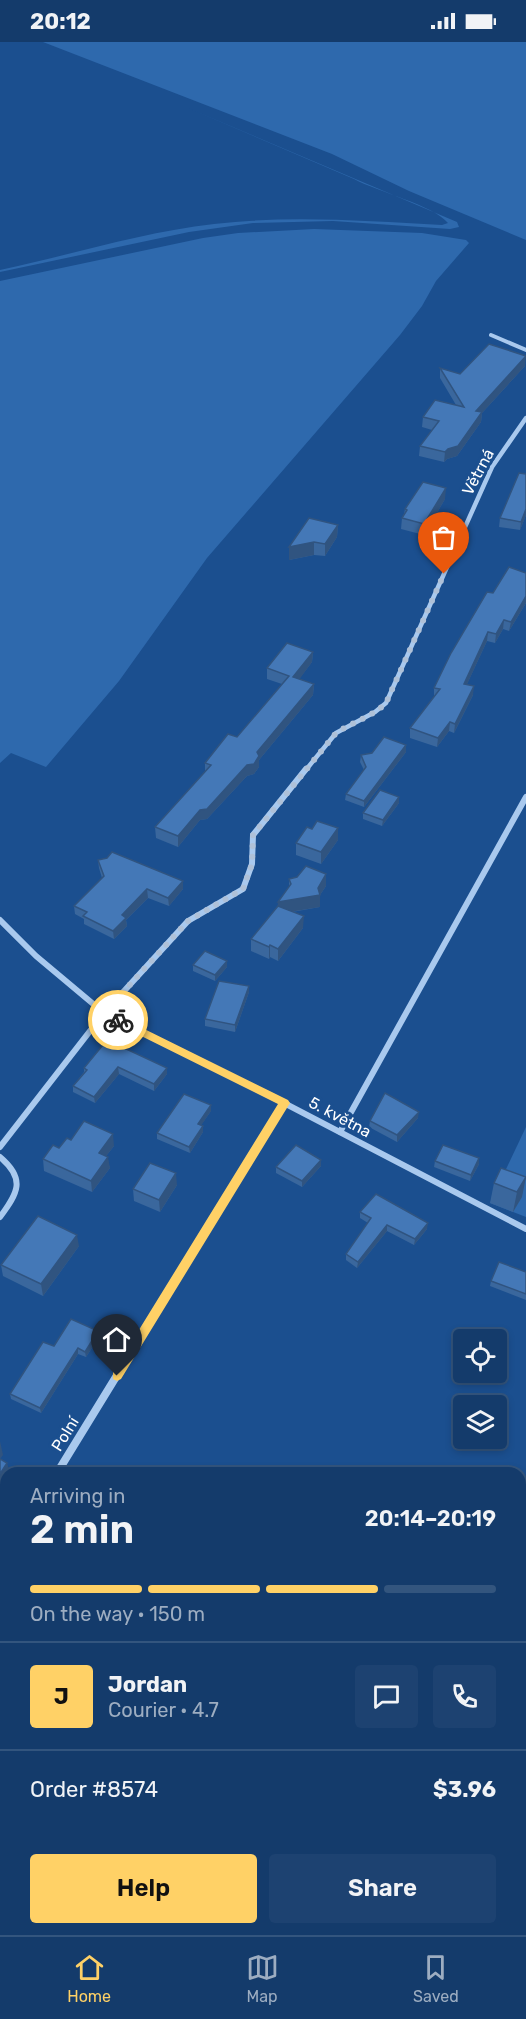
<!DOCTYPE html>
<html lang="en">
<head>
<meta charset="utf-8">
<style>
  body { margin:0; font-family:Rubik,sans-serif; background:#1d4271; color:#f1f3f6; height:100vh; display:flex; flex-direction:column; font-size:22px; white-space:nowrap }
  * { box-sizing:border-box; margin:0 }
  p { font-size:20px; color:#9dadc1 }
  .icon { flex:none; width:33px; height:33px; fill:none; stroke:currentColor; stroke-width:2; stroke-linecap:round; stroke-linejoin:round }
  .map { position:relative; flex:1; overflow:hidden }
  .panel { position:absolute; left:0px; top:1425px; width:526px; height:468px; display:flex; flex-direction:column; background:#143b6b; border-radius:18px 18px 0 0; box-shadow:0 3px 9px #0003,0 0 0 2px #33557e }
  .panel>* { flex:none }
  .controls { position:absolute; left:453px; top:1287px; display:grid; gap:12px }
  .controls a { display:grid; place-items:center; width:54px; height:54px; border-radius:6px; background:#143b6b; box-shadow:0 3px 9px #0003,0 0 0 2px #33557e; font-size:30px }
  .pin { position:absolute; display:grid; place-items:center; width:51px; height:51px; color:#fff; margin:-62px -26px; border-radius:50% 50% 50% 0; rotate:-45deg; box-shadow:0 0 6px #0007 }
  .pin .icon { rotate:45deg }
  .courier { position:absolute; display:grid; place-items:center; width:60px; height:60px; margin:-30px; border:4px solid #ffd166; border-radius:50%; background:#fff; color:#222; box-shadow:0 2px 8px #0007 }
  .headline em { font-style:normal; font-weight:600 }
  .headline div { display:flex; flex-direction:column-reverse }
  .headline { display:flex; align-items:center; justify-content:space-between; height:102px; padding:0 30px }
  h1 { font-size:39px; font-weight:600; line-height:45px }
  .bar { display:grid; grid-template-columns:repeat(4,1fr); gap:9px 6px; align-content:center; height:72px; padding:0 30px }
  .bar i { height:8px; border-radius:4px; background:#33557e }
  .bar .selected { background:#ffd166 }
  .bar p { grid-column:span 4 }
  .line { display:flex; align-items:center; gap:15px; padding:0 30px; border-top:2px solid #33557e }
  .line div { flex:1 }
  .round { display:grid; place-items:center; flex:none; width:63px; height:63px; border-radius:6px; background:#1d4271 }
  .cta { display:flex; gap:12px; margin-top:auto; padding:12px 30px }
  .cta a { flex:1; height:69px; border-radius:6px; background:#ffd166; color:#111; font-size:24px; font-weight:600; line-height:69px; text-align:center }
  .cta a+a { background:#1d4271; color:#f1f3f6 }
  .status { display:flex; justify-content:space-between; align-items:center; height:42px; padding:0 30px; background:#143b6b; direction:ltr }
  .status svg { height:16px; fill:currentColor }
  .menu { display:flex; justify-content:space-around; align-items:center; height:84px; border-top:2px solid #33557e; background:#143b6b; font-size:16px; color:#9dadc1 }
  .menu a { display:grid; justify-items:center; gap:3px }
  .menu .selected { color:#ffd166 }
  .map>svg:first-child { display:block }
  .green { fill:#2e69ad }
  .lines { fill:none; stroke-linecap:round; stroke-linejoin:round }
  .minor-far3 { stroke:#a9c9ee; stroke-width:4 }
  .minor-far2 { stroke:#a9c9ee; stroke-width:4.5 }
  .minor-far1 { stroke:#a9c9ee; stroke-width:6 }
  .minor { stroke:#a9c9ee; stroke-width:8 }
  .wall { fill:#3a679d }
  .shaded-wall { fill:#305480 }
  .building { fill:#4478b7; stroke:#305480; stroke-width:1.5 }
  .route { fill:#ffd166 }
  .done { stroke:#afc1d8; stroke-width:6; stroke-dasharray:0 10.8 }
  .labels { text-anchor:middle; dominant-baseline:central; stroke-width:6; stroke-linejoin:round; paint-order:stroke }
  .street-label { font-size:16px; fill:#fff; stroke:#1b4f8f }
</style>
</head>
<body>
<div class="status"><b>20:12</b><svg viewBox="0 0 49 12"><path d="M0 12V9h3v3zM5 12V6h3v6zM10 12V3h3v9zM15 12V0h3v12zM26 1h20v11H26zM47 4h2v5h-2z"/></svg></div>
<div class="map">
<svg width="526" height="1893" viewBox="0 0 526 1893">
  <rect width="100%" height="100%" fill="#1b4f8f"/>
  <g class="green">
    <path d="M43,0H526V198L409,149L332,112Z"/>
    <path d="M188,66L457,180L459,185L450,187L333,179L253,181L189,190L0,230V228C71,213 142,190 214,182C291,173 365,179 442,183L448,181C433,163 378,150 354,137Z"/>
    <path d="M314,187L422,191L466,198L469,201L436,239L422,264L400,293L207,516L119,639L46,725L11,711L0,721V239L203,196L238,191Z"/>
    <path d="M526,1085V1175L490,1161Z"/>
  </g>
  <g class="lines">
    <path class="minor-far3" d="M491,293L526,308"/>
    <path class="minor-far2" d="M305,729L336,691L375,670L386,661L492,425L526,376"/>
    <g class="minor-far1">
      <path d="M0,878L36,914L104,971L284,1061L526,1187"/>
      <path d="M340,1090L526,755"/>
      <path d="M0,1105L104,971L188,879L243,847L252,822L253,793L306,727"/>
      <path d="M0,1115C26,1137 18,1151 0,1175"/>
      <path d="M172,1243L284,1061"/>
    </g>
    <g class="minor">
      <path d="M57,1431L173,1242"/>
      <path d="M0,1525L6,1515"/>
      <path d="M0,1585L6,1589"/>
      <path d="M520,1816H526"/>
    </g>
  </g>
  <g class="wall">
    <path d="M525,324L482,371L481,380L457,414L447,417L444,420L419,414L420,404L432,388L422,385L423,375L456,363L440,336V326L460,332Z"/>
    <path d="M526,432V473L520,488L499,485L500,476Z"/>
    <path d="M445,457L424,493L401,487L402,476L404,472L405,467Z"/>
    <path d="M338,483L337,495L325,514L314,513L289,518Z"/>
    <path d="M526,531V561L509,589L503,587L495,601L487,599L467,642L473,653L454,691L449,689L437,705L410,696V686L434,655V646L493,551Z"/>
    <path d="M313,610L312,620L299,637L314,642L313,653L259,718V725L254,732L247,734L207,777L200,778L178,805L156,796L155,785L205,730V721L237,695L282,642L267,637V626Z"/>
    <path d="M406,703V710L364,765L345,758L346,752L364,728L360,720L361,713Z"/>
    <path d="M399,755V761L382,784L363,777V771Z"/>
    <path d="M338,786V798L321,822L296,813V801L312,787Z"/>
    <path d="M98,818L183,847L169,864L148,856L126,878L127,884L114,897L84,882V877L75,872L74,864L102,836L99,826Z"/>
    <path d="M289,837L326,844L320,853V865L292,870L303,886L278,919L270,915L269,917L251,909V897L278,865V860L289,845Z"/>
    <path d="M193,923L227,925L215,939L193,929Z"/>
    <path d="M249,944V950L235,990L205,984V977Z"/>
    <path d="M107,998L167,1032L154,1049L119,1032L95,1061L73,1050V1044L84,1030V1026Z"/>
    <path d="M211,1069L201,1083L203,1084V1090L190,1111L157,1097V1091Z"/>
    <path d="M418,1076L397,1100L369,1085L370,1079Z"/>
    <path d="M71,1098L114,1104L106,1114L110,1126L92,1150L44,1129L43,1117Z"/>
    <path d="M479,1116V1122L470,1139L434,1125L435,1119Z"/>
    <path d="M321,1124L302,1145L276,1131V1125Z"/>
    <path d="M501,1126L522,1155L513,1170L490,1161L494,1141Z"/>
    <path d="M177,1143L160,1170L134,1159L133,1147Z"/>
    <path d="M360,1170L427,1187L414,1203L387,1189L357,1226L346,1218V1212L368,1181L360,1176Z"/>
    <path d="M79,1204L43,1254L3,1234L1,1223Z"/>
    <path d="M526,1230V1258L490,1244L491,1239Z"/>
    <path d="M98,1289L99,1295L86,1315L78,1312L41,1371L11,1357L10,1352L54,1304Z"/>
    <path d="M380,1887H417L415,1893H393Z"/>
    <path d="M503,1887H520L526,1893H503Z"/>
  </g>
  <g class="shaded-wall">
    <path d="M526,314L525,324L482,371L481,380L457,414L447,417L444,420L445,410L476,369Z"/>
    <path d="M446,446L445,457L424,493V482Z"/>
    <path d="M526,467V473L520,488L521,480Z"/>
    <path d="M338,483L337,495L325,514V502Z"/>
    <path d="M314,500V513L289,518V505Z"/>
    <path d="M526,554V561L509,589L511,580Z"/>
    <path d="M504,578L503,587L495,601L496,592Z"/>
    <path d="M488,590L487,599L463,651L464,642Z"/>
    <path d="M313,610L312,620L293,646V635Z"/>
    <path d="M314,642L313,653L259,718V725L254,732L247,734L207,777L200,778L178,805V794L200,768L257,710Z"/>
    <path d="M474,644L473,653L454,691L455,682Z"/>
    <path d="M450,680L449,689L437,705L438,696Z"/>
    <path d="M406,703V710L364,765V759Z"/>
    <path d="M399,755V761L382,784L383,778Z"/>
    <path d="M338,786V798L321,822V810Z"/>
    <path d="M326,832V844L320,853V865L277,872L278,860L318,846Z"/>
    <path d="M183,839V847L169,864L168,856Z"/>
    <path d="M147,847L148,856L126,878L127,884L114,897L113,889L122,873Z"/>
    <path d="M304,874L303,886L278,919V907Z"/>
    <path d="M270,903V915L269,917V905Z"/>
    <path d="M227,919V925L215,939V933Z"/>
    <path d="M249,944V950L235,990V983Z"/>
    <path d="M118,1025L119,1032L95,1061L94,1055Z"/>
    <path d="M167,1026V1032L154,1049V1042Z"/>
    <path d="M211,1063V1069L198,1088V1082Z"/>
    <path d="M419,1070L418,1076L397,1100V1093Z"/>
    <path d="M203,1084V1090L190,1111L189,1105Z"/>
    <path d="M113,1092L114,1104L100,1122L99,1111Z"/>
    <path d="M108,1115L110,1126L92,1150L91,1139Z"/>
    <path d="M479,1116V1122L470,1139L471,1133Z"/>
    <path d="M321,1118V1124L302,1145V1139Z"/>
    <path d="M176,1131L177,1143L160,1170L159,1158Z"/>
    <path d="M526,1135L522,1155L513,1170L517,1150Z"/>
    <path d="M428,1181L427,1187L414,1203L415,1197Z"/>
    <path d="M387,1183V1189L357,1226L358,1220Z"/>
    <path d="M77,1193L79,1204L43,1254L41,1242Z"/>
    <path d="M98,1289L99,1295L86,1315L85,1310Z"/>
    <path d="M78,1306V1312L41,1371L40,1366Z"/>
    <path d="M0,1399L3,1413L0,1417Z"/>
    <path d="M7,1421L10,1431H6V1442L0,1451V1432Z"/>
    <path d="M80,1887H84L80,1893H76Z"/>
  </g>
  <g class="building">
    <path d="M489,302L526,314L476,369L482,370L458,404L448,407L445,410L420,404L439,379L423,375L435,358L464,365L440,326L460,332Z"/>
    <path d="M519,431L526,432V467L521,480L500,476Z"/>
    <path d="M423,440L446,446L424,482L402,476L407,468L405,467Z"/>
    <path d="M309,476L338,483L325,502L314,500L289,505Z"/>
    <path d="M509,525L526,531V554L511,580L504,578L496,592L488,590L464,642L474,644L455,682L450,680L438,696L410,686L440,647L434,646L451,611L487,550L493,551Z"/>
    <path d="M287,601L313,610L293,635L314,642L257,710L259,714L254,722L247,723L207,767L200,768L178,794L155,785L211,723L205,721L228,692L237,695L289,634L267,626Z"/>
    <path d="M384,695L406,703L364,759L346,752L366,725L361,713L372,711Z"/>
    <path d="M380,748L399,755L383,778L363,771Z"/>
    <path d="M317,779L338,786L321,810L296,801L307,785L312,787Z"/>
    <path d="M112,810L183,839L168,856L147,847L122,873L126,876L113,889L83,874L87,870L74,864L104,834L98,818L107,816Z"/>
    <path d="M306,824L326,832L318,846L320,853L278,860L291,842L289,837L297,835Z"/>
    <path d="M278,864L304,874L278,907L270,903L269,905L251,897Z"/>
    <path d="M205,909L227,919L215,933L193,923Z"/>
    <path d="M219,939L249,944L235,983L205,977Z"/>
    <path d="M107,998L167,1026L154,1042L118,1025L94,1055L73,1044L87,1028L84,1026Z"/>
    <path d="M385,1051L419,1070L397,1093L370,1079Z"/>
    <path d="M184,1052L211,1063L198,1082L203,1084L189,1105L157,1091Z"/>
    <path d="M84,1079L113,1092L99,1111L108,1115L91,1139L43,1117L53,1103L59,1106L67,1096L71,1098Z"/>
    <path d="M296,1103L321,1118L302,1139L276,1125Z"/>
    <path d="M443,1103L479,1116L471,1133L435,1119Z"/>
    <path d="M150,1121L176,1131L159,1158L133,1147Z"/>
    <path d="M501,1126L526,1135L517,1150L494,1141Z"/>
    <path d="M376,1152L428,1181L415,1197L387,1183L358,1220L346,1212L371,1176L360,1170Z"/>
    <path d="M38,1174L77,1193L41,1242L1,1223Z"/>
    <path d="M499,1220L526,1230V1252L491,1239Z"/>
    <path d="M71,1277L98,1289L85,1310L78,1306L40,1366L10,1352L43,1300L54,1304Z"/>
    <path d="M0,1417L7,1421L0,1432Z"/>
    <path d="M520,1854L526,1855V1893L505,1891V1887H520Z"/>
    <path d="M13,1887H80L76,1893H9Z"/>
    <path d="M397,1887H416L414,1893H410Z"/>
  </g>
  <path class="route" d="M118,974L288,1058L290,1061L121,1337L117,1339L113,1337V1330L278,1062L115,981L113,978Z"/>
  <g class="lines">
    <path class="done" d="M118,978L104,971L188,879L243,847L252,822L253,793L336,691C353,680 372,675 386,661L444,532"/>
  </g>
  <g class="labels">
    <g class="street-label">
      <text transform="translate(478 430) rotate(-62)">Větrná</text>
      <text transform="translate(340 1075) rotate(28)">5. května</text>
      <text transform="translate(65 1392) rotate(-58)">Polní</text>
    </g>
  </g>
</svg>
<div class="controls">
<a><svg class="icon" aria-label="locate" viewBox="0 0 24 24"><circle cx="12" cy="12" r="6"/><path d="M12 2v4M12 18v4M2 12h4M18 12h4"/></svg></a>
<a><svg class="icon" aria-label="layers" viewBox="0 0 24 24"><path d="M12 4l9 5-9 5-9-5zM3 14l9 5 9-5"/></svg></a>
</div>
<div class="pin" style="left:444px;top:532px;background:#ea580c"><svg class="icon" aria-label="bag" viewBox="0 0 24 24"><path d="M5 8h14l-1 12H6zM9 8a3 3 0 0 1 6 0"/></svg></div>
<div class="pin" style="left:117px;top:1334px;background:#1f2937"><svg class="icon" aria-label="home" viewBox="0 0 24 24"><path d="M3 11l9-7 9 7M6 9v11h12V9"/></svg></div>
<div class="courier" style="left:118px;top:978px"><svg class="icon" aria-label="bike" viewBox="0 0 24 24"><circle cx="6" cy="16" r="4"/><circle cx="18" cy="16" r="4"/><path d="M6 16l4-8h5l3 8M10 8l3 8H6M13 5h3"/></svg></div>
<section class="panel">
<div class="headline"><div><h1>2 min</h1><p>Arriving in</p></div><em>20:14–20:19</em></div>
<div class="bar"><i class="selected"></i><i class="selected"></i><i class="selected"></i><i></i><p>On the way · 150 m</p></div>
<div class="line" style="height:108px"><b class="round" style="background:#ffd166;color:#111">J</b><div><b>Jordan</b><p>Courier · 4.7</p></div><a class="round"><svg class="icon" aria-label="chat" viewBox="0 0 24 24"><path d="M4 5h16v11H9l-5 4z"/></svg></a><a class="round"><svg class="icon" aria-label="phone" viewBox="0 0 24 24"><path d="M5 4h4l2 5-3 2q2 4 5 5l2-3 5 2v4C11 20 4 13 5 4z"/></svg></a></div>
<div class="line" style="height:78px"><div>Order #8574</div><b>$3.96</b></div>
<div class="cta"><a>Help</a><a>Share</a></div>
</section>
</div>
<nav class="menu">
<a class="selected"><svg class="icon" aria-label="home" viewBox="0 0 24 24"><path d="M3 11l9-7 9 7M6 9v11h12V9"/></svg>Home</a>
<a><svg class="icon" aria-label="map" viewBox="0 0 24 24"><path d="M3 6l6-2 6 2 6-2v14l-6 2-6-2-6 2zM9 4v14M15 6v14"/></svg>Map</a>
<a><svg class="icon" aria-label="saved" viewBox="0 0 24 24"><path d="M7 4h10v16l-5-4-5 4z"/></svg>Saved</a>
</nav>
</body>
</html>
